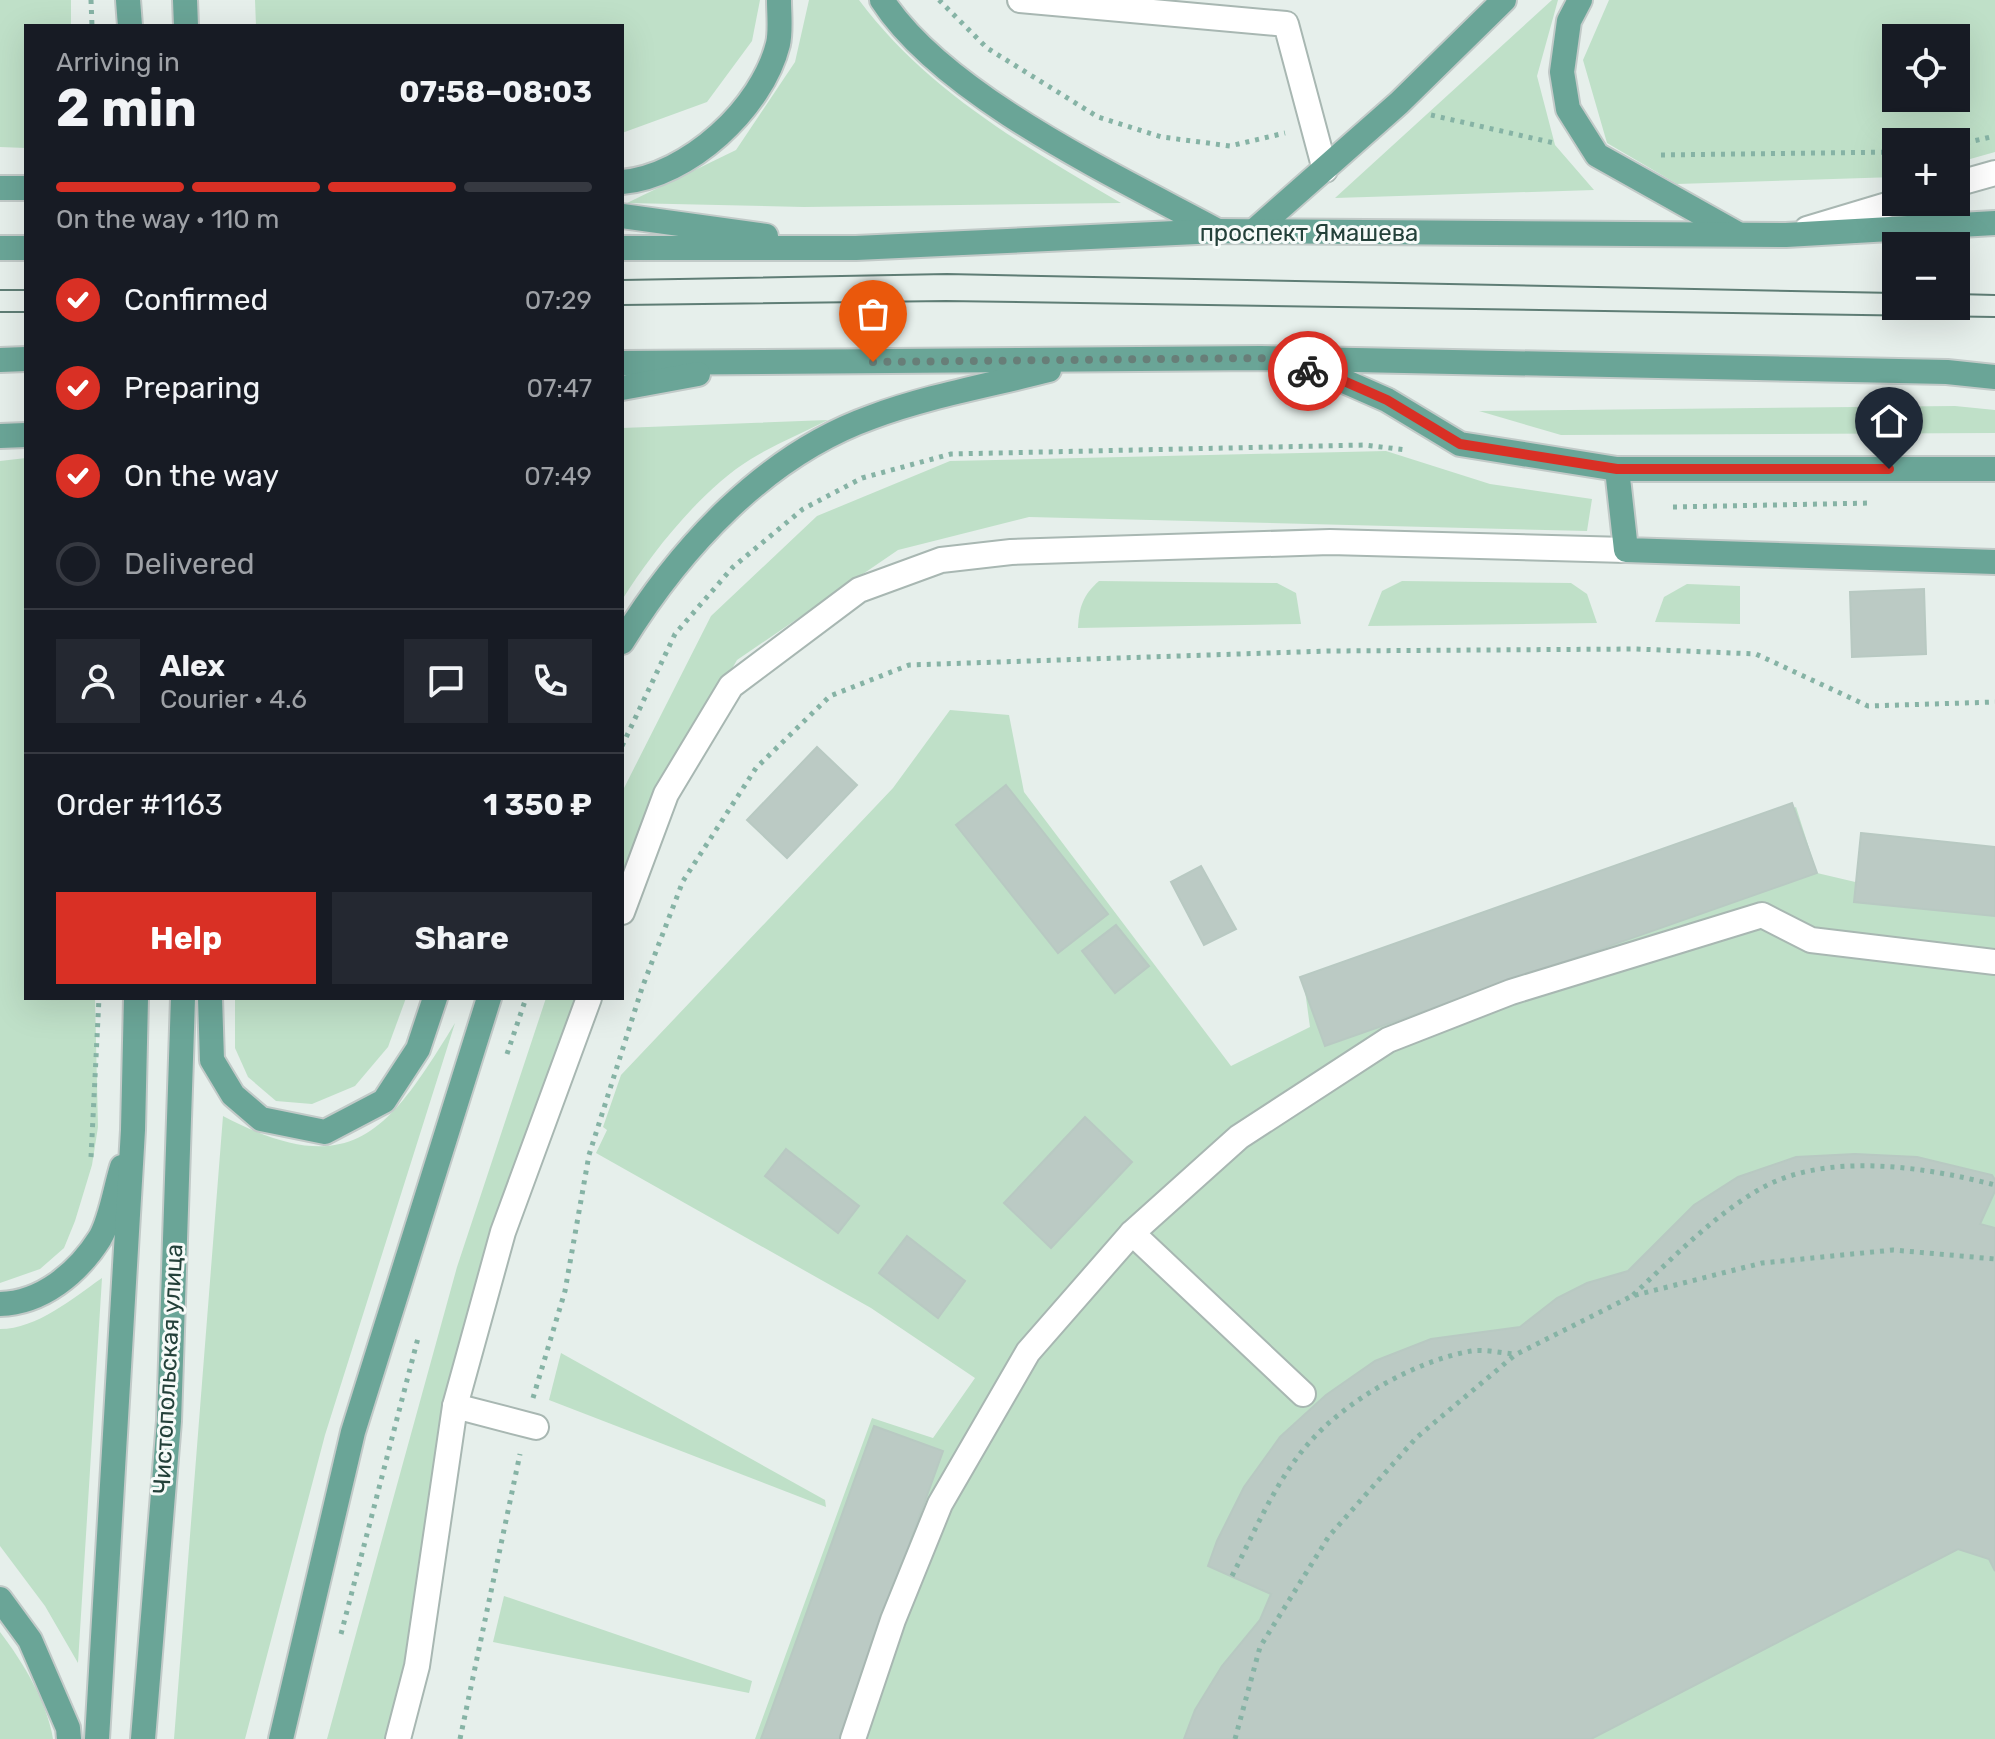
<!DOCTYPE html>
<html lang="en">
<head>
<meta charset="utf-8">
<style>
  body { margin:0; font-family:Rubik,sans-serif; background:#242831; color:#f1f3f6; height:100vh; display:flex; flex-direction:column; font-size:30px; white-space:nowrap }
  * { box-sizing:border-box; margin:0 }
  p { font-size:26px; color:#9ea1a6 }
  .icon { flex:none; width:44px; height:44px; fill:none; stroke:currentColor; stroke-width:2; stroke-linecap:round; stroke-linejoin:round }
  .map { position:relative; flex:1; overflow:hidden }
  .sheet { position:absolute; left:24px; top:24px; width:600px; height:976px; display:flex; flex-direction:column; background:#171b24; border-radius:0px; box-shadow:0 8px 32px #0002 }
  .sheet>* { flex:none }
  .buttons { position:absolute; left:1882px; top:24px; display:grid; gap:16px }
  .buttons a { display:grid; place-items:center; width:88px; height:88px; border-radius:0px; background:#171b24; box-shadow:0 8px 32px #0002; font-size:40px }
  .pin { position:absolute; display:grid; place-items:center; width:68px; height:68px; color:#fff; margin:-82px -34px; border-radius:50% 50% 50% 0; rotate:-45deg; box-shadow:0 0 8px #0007 }
  .pin .icon { rotate:45deg }
  .courier { position:absolute; display:grid; place-items:center; width:80px; height:80px; margin:-40px; border:6px solid #d93025; border-radius:50%; background:#fff; color:#222; box-shadow:0 2px 10px #0007 }
  .head em { font-style:normal; font-weight:700 }
  .head div { display:flex; flex-direction:column-reverse }
  .head { display:flex; align-items:center; justify-content:space-between; height:136px; padding:0 32px }
  h1 { font-size:52px; font-weight:700; line-height:60px }
  .bar { display:grid; grid-template-columns:repeat(4,1fr); gap:12px 8px; align-content:center; height:96px; padding:0 32px }
  .bar i { height:10px; border-radius:6px; background:#363941 }
  .bar .current { background:#d93025 }
  .bar p { grid-column:span 4 }
  .line { display:flex; align-items:center; gap:20px; padding:0 32px; border-top:2px solid #363941 }
  .line div { flex:1 }
  .round { display:grid; place-items:center; flex:none; width:84px; height:84px; border-radius:0px; background:#242831 }
  ol { padding:0 32px; list-style:none }
  li { display:flex; align-items:center; gap:24px; height:88px }
  li p { margin-inline-start:auto }
  li .icon { padding:8px; border-radius:50%; background:#d93025; color:#fff; stroke-width:4 }
  li:last-child { color:#9ea1a6 }
  li i { width:44px; height:44px; border:4px solid #363941; border-radius:50% }
  .button { display:flex; gap:16px; margin-top:auto; padding:16px 32px }
  .button a { flex:1; height:92px; border-radius:0px; background:#d93025; color:#fff; font-size:32px; font-weight:700; line-height:92px; text-align:center }
  .button a+a { background:#242831; color:#f1f3f6 }
  .map>svg:first-child { display:block }
  .green { fill:#bfe0c8; fill-rule:evenodd }
  .building { fill:#bbcac4; stroke:#b8c9c2; stroke-width:2 }
  .lines { fill:none; stroke-linecap:round; stroke-linejoin:round }
  .minor-casing { stroke:#a8b7b2; stroke-width:28 }
  .major-casing { stroke:#c2cac8; stroke-width:28 }
  .path { stroke:#86b3a5; stroke-width:5; stroke-dasharray:4 6; stroke-linecap:butt }
  .minor { stroke:#fff; stroke-width:24 }
  .major { stroke:#6aa597; stroke-width:24 }
  .tram { stroke:#5f7d75; stroke-width:2 }
  .done { stroke:#687e78; stroke-width:8; stroke-dasharray:0 14.4 }
  .route { stroke:#d93025; stroke-width:10 }
  .labels { text-anchor:middle; dominant-baseline:central; stroke-width:6; stroke-linejoin:round; paint-order:stroke }
  .street-label { font-size:24px; fill:#24413a; stroke:#f7fbf9 }
</style>
</head>
<body>
<div class="map">
<svg width="1995" height="1739" viewBox="0 0 1995 1739">
  <rect width="100%" height="100%" fill="#e6efeb"/>
  <g class="green">
    <path d="M0,0H71V26H26V148L0,147Z"/>
    <path d="M255,0H760L752,41L707,102L622,133V26H256Z"/>
    <path d="M809,0H859C927,91 1024,146 1121,203L804,207L627,203L736,150L795,62Z"/>
    <path d="M1552,0H1558L1537,76L1555,145L1594,190L1335,198Z"/>
    <path d="M1609,0H1995V152L1956,163V142H1896V177L1677,184L1607,143L1583,60ZM1896,38H1956V98H1896Z"/>
    <path d="M1955,406L1995,410V433L1561,435L1479,411Z"/>
    <path d="M828,420C803,433 775,444 751,459C702,489 652,552 622,600V428Z"/>
    <path d="M1386,451L1490,484L1592,499L1587,531L1029,517L898,550L737,660L657,799L622,895V792L711,616L817,516L950,461Z"/>
    <path d="M26,458V998H95L98,1127L92,1165L75,1221L64,1248L40,1269L0,1283V461Z"/>
    <path d="M1099,581L1277,583L1296,593L1301,624L1078,628C1079,607 1083,595 1099,581Z"/>
    <path d="M1402,581L1571,583L1587,594L1597,623L1368,626L1382,591Z"/>
    <path d="M1687,584L1740,586V624L1655,622L1664,597Z"/>
    <path d="M950,710L1009,715L1024,792L1231,1066L1310,1027L1303,976L1796,807L1817,873L1868,885L1995,901V1739H755L872,1418L933,1438L975,1378L871,1308L596,1153L607,1130L603,1127L621,1075L893,788Z"/>
    <path d="M235,998H406L388,1047L355,1086L312,1104L276,1101L248,1077L235,1048Z"/>
    <path d="M546,998H584L501,1225L387,1739H327L457,1267Z"/>
    <path d="M455,1023L325,1435L245,1739H174L223,1116C351,1183 388,1133 455,1023Z"/>
    <path d="M102,1278L78,1663L45,1606L0,1546V1329C37,1329 73,1298 102,1278Z"/>
    <path d="M561,1353L825,1500L826,1507L549,1400Z"/>
    <path d="M504,1596L752,1681L749,1693L493,1642Z"/>
    <path d="M0,1632C23,1662 47,1702 53,1739H0Z"/>
  </g>
  <g class="building">
    <path d="M1924,589L1926,654L1852,657L1850,592Z"/>
    <path d="M817,747L857,785L787,858L747,820Z"/>
    <path d="M1006,785L1108,914L1058,953L956,825Z"/>
    <path d="M1792,803L1817,873L1325,1046L1300,977Z"/>
    <path d="M1861,833L1995,847V916L1854,902Z"/>
    <path d="M1201,866L1236,929L1204,945L1171,882Z"/>
    <path d="M1116,925L1149,966L1115,993L1082,951Z"/>
    <path d="M1085,1117L1132,1162L1051,1248L1004,1203Z"/>
    <path d="M786,1149L859,1206L838,1233L765,1176Z"/>
    <path d="M1855,1154L1917,1157L1992,1175L1995,1180V1191L1980,1224L1995,1228V1571L1989,1559L1958,1549L1591,1739H1184L1195,1710L1222,1666L1260,1620L1271,1594L1208,1566L1217,1541L1244,1487L1280,1437L1326,1395L1375,1361L1431,1339L1520,1327L1557,1298L1587,1283L1628,1271L1694,1205L1738,1177L1796,1157Z"/>
    <path d="M907,1236L965,1281L938,1318L879,1273Z"/>
    <path d="M874,1426L943,1451L839,1739H761Z"/>
  </g>
  <g class="lines">
    <defs>
      <g id="minor">
        <path d="M1020,0L1286,24L1325,170"/>
        <path d="M1956,184L1995,173"/>
        <path d="M1807,229L1897,202"/>
        <path d="M622,912L666,794L731,686L859,590L941,560L1011,552L1330,542L1626,550"/>
        <path d="M1132,1233L1303,1394"/>
        <path d="M455,1406L536,1427"/>
        <path d="M398,1739L417,1666L455,1406L503,1232L589,998"/>
        <path d="M853,1739L893,1620L940,1504L1028,1352L1132,1233L1239,1137L1388,1040L1511,992L1762,915L1811,940L1995,962"/>
      </g>
      <g id="major">
        <path d="M128,0L130,26"/>
        <path d="M185,0L186,26"/>
        <path d="M882,0C943,95 1116,176 1216,230"/>
        <path d="M1580,0L1569,21L1562,72L1568,109L1597,155L1736,233"/>
        <path d="M622,182C689,176 762,108 778,44C781,31 779,14 779,0"/>
        <path d="M0,188H26"/>
        <path d="M622,216L766,236"/>
        <path d="M1254,231L1399,103L1504,0"/>
        <path d="M0,248H26"/>
        <path d="M622,248H856L1218,231L1786,235L1995,223"/>
        <path d="M0,360L26,359"/>
        <path d="M622,363L1261,358L1947,372L1995,377"/>
        <path d="M1302,369L1337,378L1387,400L1460,444L1617,469H1995"/>
        <path d="M622,388L698,374"/>
        <path d="M0,436L26,435"/>
        <path d="M1617,469L1626,550L1995,562"/>
        <path d="M622,642C680,548 765,455 872,417C928,396 991,385 1049,370"/>
        <path d="M210,998L212,1060L233,1095L261,1119L325,1132L384,1101L418,1049L435,998"/>
        <path d="M0,1304C42,1303 78,1273 100,1238C111,1219 115,1189 122,1167"/>
        <path d="M0,1599L30,1640L68,1728L69,1739"/>
        <path d="M97,1739L133,1130L136,998"/>
        <path d="M143,1739L169,1421L183,998"/>
        <path d="M281,1739L353,1432L489,998"/>
      </g>
    </defs>
    <use href="#minor" class="minor-casing"/>
    <use href="#major" class="major-casing"/>
    <g class="path">
      <path d="M91,0L92,26"/>
      <path d="M939,0L987,48L1098,117L1162,137L1230,146L1285,133"/>
      <path d="M1431,115L1554,143"/>
      <path d="M1956,145L1995,136"/>
      <path d="M1661,155L1896,152"/>
      <path d="M1673,507L1872,503"/>
      <path d="M622,746L675,634L733,567L803,509L862,478L951,454L1365,445L1406,450"/>
      <path d="M507,1054L526,998"/>
      <path d="M91,1157L99,998"/>
      <path d="M1633,1295C1673,1258 1713,1216 1760,1189C1826,1151 1926,1167 1995,1185"/>
      <path d="M533,1398L565,1291L589,1155L642,988L683,881L756,768L830,696L909,665L1329,651L1636,649L1756,654L1868,706L1995,702"/>
      <path d="M1232,1576C1255,1531 1275,1482 1308,1444C1346,1400 1415,1361 1471,1351C1484,1349 1501,1353 1514,1354"/>
      <path d="M341,1634L418,1338"/>
      <path d="M460,1739L520,1454"/>
      <path d="M1235,1739L1260,1647L1329,1536L1416,1438L1515,1355L1632,1296L1762,1263L1893,1250L1995,1259"/>
    </g>
    <use href="#minor" class="minor"/>
    <use href="#major" class="major"/>
    <g class="tram">
      <path d="M622,280L947,274L1896,293"/>
      <path d="M0,290H26"/>
      <path d="M1956,294L1995,295"/>
      <path d="M622,305L946,301L1995,317"/>
      <path d="M0,312H26"/>
    </g>
  </g>
  <g class="lines">
    <path class="done" d="M873,362L1261,358L1308,371"/>
    <path class="route" d="M1308,371L1337,378L1387,400L1460,444L1617,469H1889"/>
  </g>
  <g class="labels">
    <g class="street-label">
      <text x="1309" y="233">проспект Ямашева</text>
      <text transform="translate(168 1369) rotate(-87)">Чистопольская улица</text>
    </g>
  </g>
</svg>
<div class="buttons">
<a><svg class="icon" aria-label="locate" viewBox="0 0 24 24"><circle cx="12" cy="12" r="6"/><path d="M12 2v4M12 18v4M2 12h4M18 12h4"/></svg></a>
<a>+</a>
<a>−</a>
</div>
<div class="pin" style="left:873px;top:362px;background:#ea580c"><svg class="icon" aria-label="bag" viewBox="0 0 24 24"><path d="M5 8h14l-1 12H6zM9 8a3 3 0 0 1 6 0"/></svg></div>
<div class="pin" style="left:1889px;top:469px;background:#1f2937"><svg class="icon" aria-label="home" viewBox="0 0 24 24"><path d="M3 11l9-7 9 7M6 9v11h12V9"/></svg></div>
<div class="courier" style="left:1308px;top:371px"><svg class="icon" aria-label="bike" viewBox="0 0 24 24"><circle cx="6" cy="16" r="4"/><circle cx="18" cy="16" r="4"/><path d="M6 16l4-8h5l3 8M10 8l3 8H6M13 5h3"/></svg></div>
<section class="sheet">
<div class="head"><div><h1>2 min</h1><p>Arriving in</p></div><em>07:58–08:03</em></div>
<div class="bar"><i class="current"></i><i class="current"></i><i class="current"></i><i></i><p>On the way · 110 m</p></div>
<ol>
<li><svg class="icon" aria-label="check" viewBox="0 0 24 24"><path d="M5 12l5 5 9-10"/></svg>Confirmed<p>07:29</p></li>
<li><svg class="icon" aria-label="check" viewBox="0 0 24 24"><path d="M5 12l5 5 9-10"/></svg>Preparing<p>07:47</p></li>
<li><svg class="icon" aria-label="check" viewBox="0 0 24 24"><path d="M5 12l5 5 9-10"/></svg>On the way<p>07:49</p></li>
<li><i></i>Delivered</li>
</ol>
<div class="line" style="height:144px"><a class="round"><svg class="icon" aria-label="person" viewBox="0 0 24 24"><circle cx="12" cy="8" r="4"/><path d="M4 21q1-7 8-7t8 7"/></svg></a><div><b>Alex</b><p>Courier · 4.6</p></div><a class="round"><svg class="icon" aria-label="chat" viewBox="0 0 24 24"><path d="M4 5h16v11H9l-5 4z"/></svg></a><a class="round"><svg class="icon" aria-label="phone" viewBox="0 0 24 24"><path d="M5 4h4l2 5-3 2q2 4 5 5l2-3 5 2v4C11 20 4 13 5 4z"/></svg></a></div>
<div class="line" style="height:104px"><div>Order #1163</div><b>1 350 ₽</b></div>
<div class="button"><a>Help</a><a>Share</a></div>
</section>
</div>
</body>
</html>
